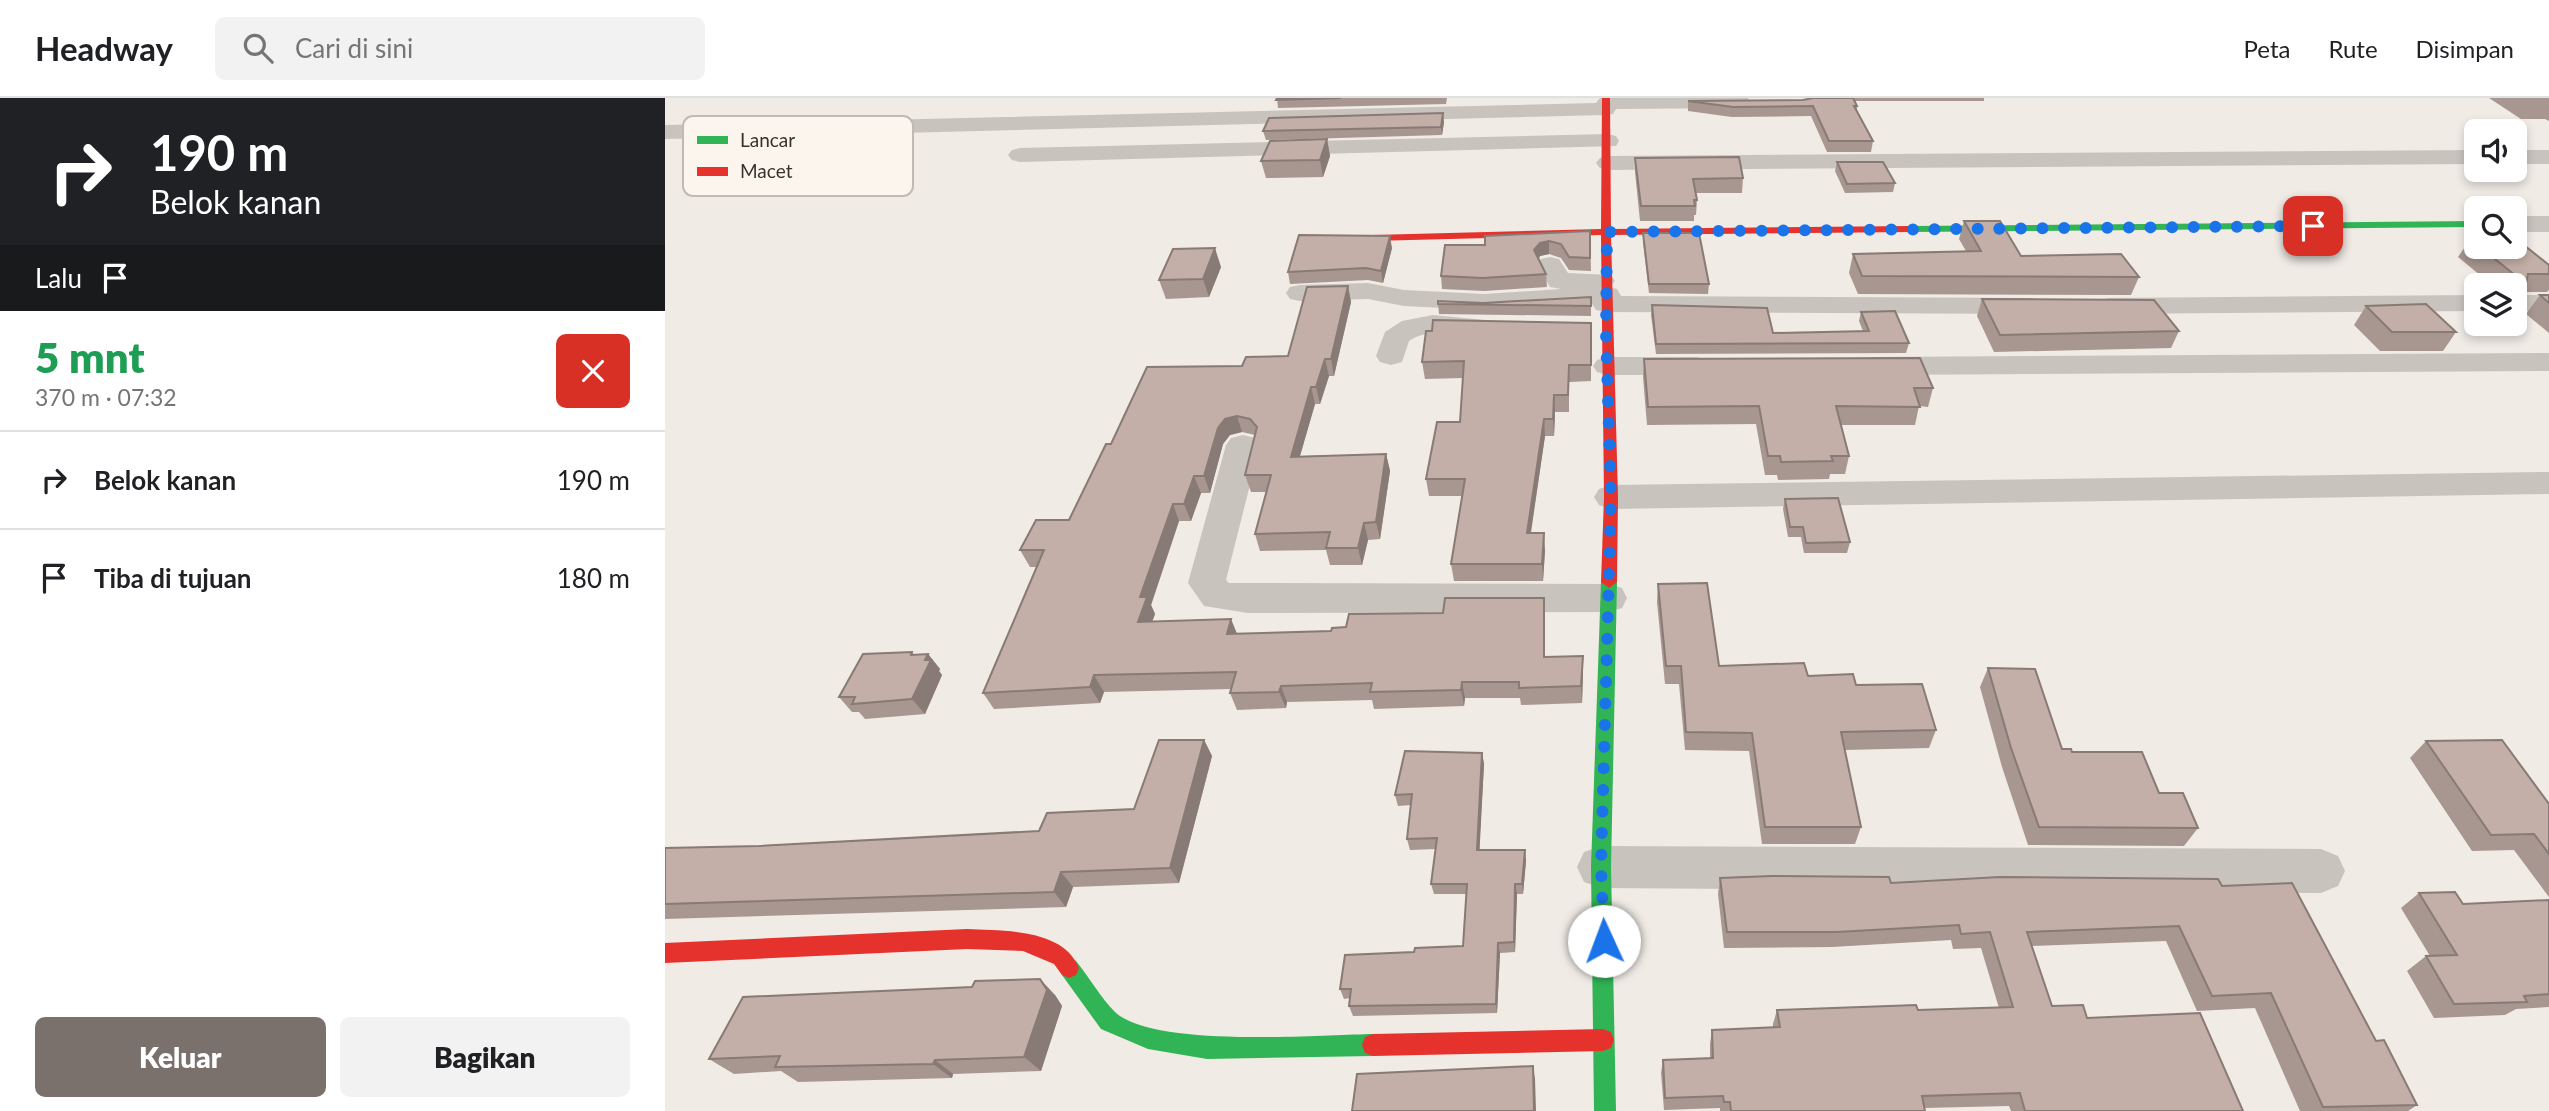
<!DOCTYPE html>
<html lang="id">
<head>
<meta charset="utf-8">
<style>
	:root { --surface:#fff; --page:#f2f2f2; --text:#202124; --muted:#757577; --line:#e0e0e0; --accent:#7a716c }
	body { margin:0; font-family:Lato,sans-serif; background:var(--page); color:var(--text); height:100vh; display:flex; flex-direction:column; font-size:26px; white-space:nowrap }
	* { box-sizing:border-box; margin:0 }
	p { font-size:23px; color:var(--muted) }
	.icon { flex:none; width:38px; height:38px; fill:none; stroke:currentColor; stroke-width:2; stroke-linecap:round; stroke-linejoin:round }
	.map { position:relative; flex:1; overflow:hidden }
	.side { display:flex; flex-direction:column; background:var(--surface); width:665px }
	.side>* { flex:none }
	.guide { background:#202124; color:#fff; overflow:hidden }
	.buttons { position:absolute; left:1799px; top:21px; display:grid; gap:14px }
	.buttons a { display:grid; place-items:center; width:63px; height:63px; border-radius:10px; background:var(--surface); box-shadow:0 4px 10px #0003; font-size:35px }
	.pin { position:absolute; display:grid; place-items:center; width:60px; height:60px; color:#fff; margin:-30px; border-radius:14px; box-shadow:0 4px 10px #0006 }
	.me { position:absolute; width:77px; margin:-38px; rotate:358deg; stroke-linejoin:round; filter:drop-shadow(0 0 5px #0008) }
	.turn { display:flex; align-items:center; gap:24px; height:147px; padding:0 35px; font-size:32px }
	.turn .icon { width:91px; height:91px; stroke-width:2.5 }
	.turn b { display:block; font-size:49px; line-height:60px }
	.then { display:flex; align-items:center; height:66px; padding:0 35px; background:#0003; gap:14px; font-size:26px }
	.round { display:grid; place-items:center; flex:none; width:74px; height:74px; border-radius:10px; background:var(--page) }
	.head { display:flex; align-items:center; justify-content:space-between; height:119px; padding:0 35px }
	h1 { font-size:42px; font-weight:800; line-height:52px; color:#1e9e55 }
	.button { display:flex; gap:14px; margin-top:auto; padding:14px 35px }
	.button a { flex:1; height:80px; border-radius:10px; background:var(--accent); color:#fff; font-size:28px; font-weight:800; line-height:80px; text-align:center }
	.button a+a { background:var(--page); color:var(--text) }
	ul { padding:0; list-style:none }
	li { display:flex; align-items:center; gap:21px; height:98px; padding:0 35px; border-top:2px solid var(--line) }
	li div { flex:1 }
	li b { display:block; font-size:26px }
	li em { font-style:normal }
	header { display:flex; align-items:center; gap:42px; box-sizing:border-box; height:98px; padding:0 35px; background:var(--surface); border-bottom:2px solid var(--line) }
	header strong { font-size:33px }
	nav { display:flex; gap:38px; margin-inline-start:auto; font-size:24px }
	.search { width:490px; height:63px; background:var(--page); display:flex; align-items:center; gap:18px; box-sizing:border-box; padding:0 24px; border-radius:10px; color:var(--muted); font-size:26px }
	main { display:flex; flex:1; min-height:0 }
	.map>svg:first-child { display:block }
</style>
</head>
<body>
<header>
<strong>Headway</strong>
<div class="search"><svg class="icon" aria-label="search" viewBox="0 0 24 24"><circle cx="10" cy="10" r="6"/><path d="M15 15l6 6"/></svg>Cari di sini</div>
<nav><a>Peta</a><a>Rute</a><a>Disimpan</a></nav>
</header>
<main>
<section class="side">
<div class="guide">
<div class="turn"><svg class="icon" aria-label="right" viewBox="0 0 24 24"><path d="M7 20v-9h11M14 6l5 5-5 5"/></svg><div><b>190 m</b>Belok kanan</div></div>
<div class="then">Lalu<svg class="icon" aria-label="arrive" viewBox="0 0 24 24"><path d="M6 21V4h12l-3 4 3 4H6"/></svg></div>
</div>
<div class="head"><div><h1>5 mnt</h1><p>370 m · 07:32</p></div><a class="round" style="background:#d93025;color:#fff"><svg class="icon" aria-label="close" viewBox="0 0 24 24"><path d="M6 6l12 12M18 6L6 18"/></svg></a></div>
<ul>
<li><svg class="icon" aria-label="right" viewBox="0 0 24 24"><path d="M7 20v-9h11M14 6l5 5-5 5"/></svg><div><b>Belok kanan</b></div><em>190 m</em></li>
<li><svg class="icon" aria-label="arrive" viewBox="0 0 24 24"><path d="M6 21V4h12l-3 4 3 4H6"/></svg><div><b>Tiba di tujuan</b></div><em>180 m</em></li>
</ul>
<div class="button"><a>Keluar</a><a>Bagikan</a></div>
</section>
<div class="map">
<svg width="1884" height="1013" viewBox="0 0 1884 1013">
	<rect width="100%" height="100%" fill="#f0ebe5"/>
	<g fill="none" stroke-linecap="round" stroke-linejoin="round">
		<g fill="#c9c3be" fill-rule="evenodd">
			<polygon points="935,0 1083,0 1086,4 1083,9 1075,10 951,11 948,16 940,17 0,41 0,27 931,5"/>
			<polygon points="943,36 951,38 954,43 951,48 355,64 347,62 343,57 347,52 355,50"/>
			<polygon points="1811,52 1811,66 943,72 935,70 931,65 935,60 943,58"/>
			<rect x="1850" y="52" width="34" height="14"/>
			<rect x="1850" y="118" width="34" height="16"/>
			<polygon points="885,159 894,161 903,175 946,177 950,183 944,189 952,191 956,198 1366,200 1376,202 1380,208 1376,214 1366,216 941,214 931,212 927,206 819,212 739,208 703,201 635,203 625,201 621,195 625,189 635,187 703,185 739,192 819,196 896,191 885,189 872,167 876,161"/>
			<polygon points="1811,197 1811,213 1444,216 1434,214 1430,208 1434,202 1444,200"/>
			<rect x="1850" y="197" width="34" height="16"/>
			<path d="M 768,217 L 820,222 L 824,228 L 820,234 C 795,240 766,227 744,243 L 737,264 L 726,267 L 715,264 L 711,258 L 720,234 L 737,223 Z"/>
			<polygon points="1884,255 1884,273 1208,277 1197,274 1193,268 1197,262 1208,259"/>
			<polygon points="943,259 1032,259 1043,262 1047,268 1043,274 1032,277 943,277 932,274 928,268 932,262"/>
			<polygon points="578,337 590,340 595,347 561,482 564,485 943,486 957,490 962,500 957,510 943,514 583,515 539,508 523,485 561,347 566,340"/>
			<polygon points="1884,374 1884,396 946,411 934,407 929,399 934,391 946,387"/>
			<polygon points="936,748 1656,751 1673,758 1680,773 1673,788 1656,795 936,790 919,784 912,769 919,754"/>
		</g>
		<g fill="#30b455" fill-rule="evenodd">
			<polygon points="1811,123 1811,129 1247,134 1242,131 1247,128"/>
			<polygon points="944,478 952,484 946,769 951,1013 929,1013 926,769 936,484"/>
			<path d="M 404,860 L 411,863 C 424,879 436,900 450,914 C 488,950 654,937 708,936 L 716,939 L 719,947 L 716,955 L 708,958 L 542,961 L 483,951 L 436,931 L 397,877 L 394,870 L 397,863 Z"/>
		</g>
		<g fill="#e5322d" fill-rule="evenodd">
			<polygon points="937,0 945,0 946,131 1247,128 1252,131 1247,134 946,137 953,399 952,484 944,490 936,484 939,399 936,137 707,143 702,140 707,137 936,131"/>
			<path d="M 302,831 C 338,833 398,830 414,870 L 411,877 L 404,880 L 397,877 L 389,866 L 358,853 L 302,851 L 0,865 L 0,845 Z"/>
			<polygon points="938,931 946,934 949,942 946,950 938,953 708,958 700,955 697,947 700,939 708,936"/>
		</g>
	</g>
	<g fill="#a89690">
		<polygon points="612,0 782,0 781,6 613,10"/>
		<polygon points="1146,0 1319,0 1319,3 1190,3 1192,8 1192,13 1208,43 1206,54 1162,54 1146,18 1067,19 1023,13 1023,3 1138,2"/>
		<polygon points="1824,0 1884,0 1884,23 1880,21 1856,21"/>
		<polygon points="779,24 777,37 601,42 598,33"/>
		<polygon points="662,41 665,58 658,79 601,80 596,63"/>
		<polygon points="970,60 1078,80 1077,95 1031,95 1032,102 1031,117 1029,117 1029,123 975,123 970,74"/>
		<polygon points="1172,64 1230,85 1228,94 1180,95 1170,73"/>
		<polygon points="1299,123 1356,158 1474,179 1466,197 1193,196 1184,175 1188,156 1301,153 1294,141"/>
		<polygon points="925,133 926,173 904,172 896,160 884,156 875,158 874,161 881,176 882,189 819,193 777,191 776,178 820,147"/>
		<polygon points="1811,133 1811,149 1850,149 1884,167 1884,192 1882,194 1854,194 1850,201 1850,187 1827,187 1793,159"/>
		<polygon points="978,135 1044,186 1043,196 984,195 978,144"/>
		<polygon points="727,150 718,185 703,182 625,186 623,174"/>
		<polygon points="556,169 544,199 501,201 494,182"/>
		<polygon points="683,188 686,204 669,278 664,278 655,306 650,306 635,358 721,356 725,373 715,441 703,442 697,467 665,467 661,452 595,453 590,436 602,394 586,394 580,377 590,337 577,334 565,337 558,346 545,395 536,395 526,423 514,423 486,507 490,516 487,523 571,536 666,533 681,529 879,500 880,559 918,574 917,605 856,607 855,600 800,600 799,608 709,611 707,602 622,604 621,610 572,612 565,595 566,591 439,594 435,605 329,611 318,595 372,469 365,469 355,452 404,422 446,346 577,268 623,258"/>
		<polygon points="1875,197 1884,197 1884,235 1861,216"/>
		<polygon points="926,199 926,218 774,216 773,206 818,205"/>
		<polygon points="1317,201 1514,233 1506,250 1329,254 1312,218"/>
		<polygon points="987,207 1108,235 1198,233 1194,223 1196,214 1244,245 1241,255 991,256 986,217"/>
		<polygon points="1701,208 1791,234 1778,253 1715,253 1689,227"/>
		<polygon points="926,225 926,283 904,284 904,314 890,314 889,338 880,338 866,435 880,452 878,483 789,483 786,466 797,398 764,398 761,381 795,324 798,280 760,281 757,264"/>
		<polygon points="979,261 1268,290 1263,309 1254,308 1250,327 1175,327 1184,358 1180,376 1165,376 1164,381 1113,382 1112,377 1100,377 1091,326 982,327 978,279"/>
		<polygon points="1120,401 1185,444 1182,455 1139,455 1136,439 1123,439 1118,411"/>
		<polygon points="993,486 1054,568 1143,578 1191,587 1271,632 1264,650 1179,652 1196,729 1190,746 1097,746 1084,653 1020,652 1014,586 1000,586 992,504"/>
		<polygon points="247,554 249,557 263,556 275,571 274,573 277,577 260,616 200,621 194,614 187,614 174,599"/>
		<polygon points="1323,570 1397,651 1407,654 1494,695 1533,730 1519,748 1363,747 1337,669 1315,589"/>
		<polygon points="539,642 547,658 514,785 408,789 401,809 0,821 0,750 94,748 374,733 469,711"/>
		<polygon points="1761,643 1884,706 1884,799 1849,752 1807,753 1745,660"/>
		<polygon points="817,655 819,666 814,752 860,752 861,763 858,796 852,796 850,854 835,855 832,915 688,918 684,908 685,900 679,901 675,891 749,854 798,848 802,796 769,796 766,786 771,751 745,752 742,741 746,707 733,708 730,697"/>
		<polygon points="1055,780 1226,785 1557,788 1711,943 1752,1007 1743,1013 1635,1013 1590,910 1532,913 1501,843 1367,848 1387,908 1422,920 1578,1013 1346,1013 1344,1008 1259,1010 1260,1013 1055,1013 1055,1010 999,1012 996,975 998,962 1045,960 1045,946 1047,932 1108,930 1108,926 1112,912 1253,912 1334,910 1316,850 1288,851 1286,842 1167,849 1059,850 1053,796"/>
		<polygon points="1754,795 1798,806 1884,802 1884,909 1851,911 1840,917 1769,920 1742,873 1761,858 1765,858 1736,810"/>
		<polygon points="390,897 397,908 376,973 288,976 287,980 133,984 116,973 69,976 44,961"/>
	</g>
	<g fill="#887a75">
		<polygon points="778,15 779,24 777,37 776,29"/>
		<polygon points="662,41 665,58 658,79 655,62"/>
		<polygon points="725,138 727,150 718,185 716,173"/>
		<polygon points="884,143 884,156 875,158 870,166 869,152 875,145"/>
		<polygon points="550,150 556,169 544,199 538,181"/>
		<polygon points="683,188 686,204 669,278 666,261"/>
		<polygon points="660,261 664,278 655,306 651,289"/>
		<polygon points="646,289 650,306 630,375 626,359"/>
		<polygon points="889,297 890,314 889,338 888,321"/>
		<polygon points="572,318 577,334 565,337 558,346 545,395 539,378 553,330 560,321"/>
		<polygon points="879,321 880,338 863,452 862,435"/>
		<polygon points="721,356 725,373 715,441 711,424"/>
		<polygon points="529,378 536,395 526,423 519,406"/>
		<polygon points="508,406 514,423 486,507 490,516 481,541 473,524 475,499"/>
		<polygon points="699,425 703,442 697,467 693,450"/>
		<polygon points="879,435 880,452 878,483 877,466"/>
		<polygon points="879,500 880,517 880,576 879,559"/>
		<polygon points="566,521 573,538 562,536"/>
		<polygon points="263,556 275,571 274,573 277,577 260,616 247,601 260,562"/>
		<polygon points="918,558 918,574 917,605 916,588"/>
		<polygon points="429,577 439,594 435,605 425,589"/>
		<polygon points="797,584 800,600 799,608 796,592"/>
		<polygon points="616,588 622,604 621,610 614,594"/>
		<polygon points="539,642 547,658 514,785 505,770"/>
		<polygon points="817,655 819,666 814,763 812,752"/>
		<polygon points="860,752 861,763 858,796 857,786"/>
		<polygon points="396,774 408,789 401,809 389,794"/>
		<polygon points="850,786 852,796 850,854 849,844"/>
		<polygon points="833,845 835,855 832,915 831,906"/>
		<polygon points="375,881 390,897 397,908 376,973 359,959"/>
		<polygon points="270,962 288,976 287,980 268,966"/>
		<polygon points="868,968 870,981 871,1013 869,1013"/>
	</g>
	<g fill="#c3afa7" stroke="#887a75" stroke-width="2">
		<polygon points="612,0 676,0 611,2"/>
		<polygon points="1148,0 1188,0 1192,8 1189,8 1208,43 1164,43 1148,8 1068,9 1023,3 1138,2"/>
		<polygon points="778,15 776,29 598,33 604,20"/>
		<polygon points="662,41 655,62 596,63 605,43"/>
		<polygon points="1074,59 1078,80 1028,81 1032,102 1029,102 1030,108 976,108 970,60"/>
		<polygon points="1172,64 1218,64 1230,85 1182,86"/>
		<polygon points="1299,123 1335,123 1356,158 1456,156 1474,179 1197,178 1188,156 1316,153"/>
		<polygon points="925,133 925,160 904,159 896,146 884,143 875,145 869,152 881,176 818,180 776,178 780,147 820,147 820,138"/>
		<polygon points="1811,133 1811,145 1805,140"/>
		<polygon points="978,135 1034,135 1044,186 984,186"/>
		<polygon points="634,137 725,138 716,173 701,170 623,174"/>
		<polygon points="1850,140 1884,167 1884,176 1863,176 1861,186 1815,149 1850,149"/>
		<polygon points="550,150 538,181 494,182 508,151"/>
		<polygon points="683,188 666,261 660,261 651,289 646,289 626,359 721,356 711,424 699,425 693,450 661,450 665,434 590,436 606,377 580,377 592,329 585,321 572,318 560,321 553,330 539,378 529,378 519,406 508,406 475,499 482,499 473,524 566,521 562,536 666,533 667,530 681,529 684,516 778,515 780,500 879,500 879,559 918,558 916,588 854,590 854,584 797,584 796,592 705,594 707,585 616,588 614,594 565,595 571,574 429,577 425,589 318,595 379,452 355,452 371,422 404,422 441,346 446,346 482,269 577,268 581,259 623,258 642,189"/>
		<polygon points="1875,197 1884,197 1884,205"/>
		<polygon points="926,199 926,208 773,206 773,203 818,205"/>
		<polygon points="1317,201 1489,202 1514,233 1335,237"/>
		<polygon points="1761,206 1791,234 1727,234 1701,208"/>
		<polygon points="987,207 1102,210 1108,235 1204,233 1196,214 1230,213 1244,245 991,246"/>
		<polygon points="768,222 926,225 926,267 904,267 903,297 889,297 888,321 879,321 862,435 879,435 877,466 786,466 800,381 761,381 772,324 795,324 799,263 757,264 761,233 767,233"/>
		<polygon points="1255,260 1268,290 1249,290 1255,309 1171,308 1184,358 1166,358 1168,363 1116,364 1115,358 1103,358 1094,308 983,309 979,261"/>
		<polygon points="1173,400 1185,444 1141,445 1138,429 1125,429 1120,401"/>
		<polygon points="1042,485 1054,568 1139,565 1143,578 1188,576 1191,587 1257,586 1271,632 1176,634 1196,729 1100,729 1087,635 1021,634 1016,568 1001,568 993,486"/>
		<polygon points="247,554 246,557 263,556 260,562 266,562 247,601 187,606 190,599 174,599 198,556"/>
		<polygon points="1323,570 1370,571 1397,651 1406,651 1407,654 1477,654 1494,695 1518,695 1533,730 1374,729 1346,650"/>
		<polygon points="494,642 539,642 505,770 396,774 389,794 0,806 0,750 94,748 374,733 382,715 469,711"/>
		<polygon points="1837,642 1884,706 1884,756 1869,736 1826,737 1761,643"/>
		<polygon points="740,653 817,655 812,752 860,752 857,786 850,786 849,844 833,845 831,906 684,908 686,891 675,891 680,857 749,854 750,850 798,848 802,786 766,786 772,740 742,741 747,696 730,697"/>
		<polygon points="1107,778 1224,779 1226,785 1335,779 1553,781 1557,788 1627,785 1711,943 1719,942 1752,1007 1658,1009 1606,895 1547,898 1514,828 1362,834 1387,908 1418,907 1422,920 1535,915 1578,1013 1360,1013 1355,995 1257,998 1260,1013 1066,1013 1065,1004 1059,1004 1058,998 1000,1000 998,962 1048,960 1047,932 1115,929 1112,912 1251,907 1253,912 1348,909 1325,834 1296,836 1294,827 1172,834 1062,834 1055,780"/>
		<polygon points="1790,794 1798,806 1884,802 1884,896 1859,898 1862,904 1789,906 1761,858 1792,857 1754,795"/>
		<polygon points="375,881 382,892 359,959 270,962 268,966 110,969 115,958 44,961 78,899 307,889 310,883"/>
		<polygon points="868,968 869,1013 687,1013 692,976"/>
	</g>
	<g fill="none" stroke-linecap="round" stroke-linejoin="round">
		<polyline stroke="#1a73e8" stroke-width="12" stroke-dasharray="0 21.6" points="939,843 936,769 946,399 941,235 942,134 1648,128"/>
	</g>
	<rect x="18" y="18" width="230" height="80" rx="10" fill="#fbf5ee" stroke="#c1bab4" stroke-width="2"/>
	<rect x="32" y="38" width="31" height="8" fill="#30b455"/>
	<rect x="32" y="69" width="31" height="9" fill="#e5322d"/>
	<g font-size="19" fill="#3b302b">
		<text x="75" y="49">Lancar</text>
		<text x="75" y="80">Macet</text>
	</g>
</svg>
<div class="buttons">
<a><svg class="icon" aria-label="sound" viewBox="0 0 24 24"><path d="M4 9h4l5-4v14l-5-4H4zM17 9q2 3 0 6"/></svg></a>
<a><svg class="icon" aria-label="search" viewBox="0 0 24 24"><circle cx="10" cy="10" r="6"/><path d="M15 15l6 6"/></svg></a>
<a><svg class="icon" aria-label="layers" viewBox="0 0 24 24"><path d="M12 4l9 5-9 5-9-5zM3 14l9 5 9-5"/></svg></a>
</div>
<div class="pin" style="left:1648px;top:128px;background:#d93025"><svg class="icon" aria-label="arrive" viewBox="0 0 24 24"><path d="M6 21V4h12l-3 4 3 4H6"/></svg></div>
<svg class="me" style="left:939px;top:843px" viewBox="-20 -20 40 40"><circle r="19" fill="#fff"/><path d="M0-13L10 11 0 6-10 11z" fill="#1a73e8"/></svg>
</div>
</main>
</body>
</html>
